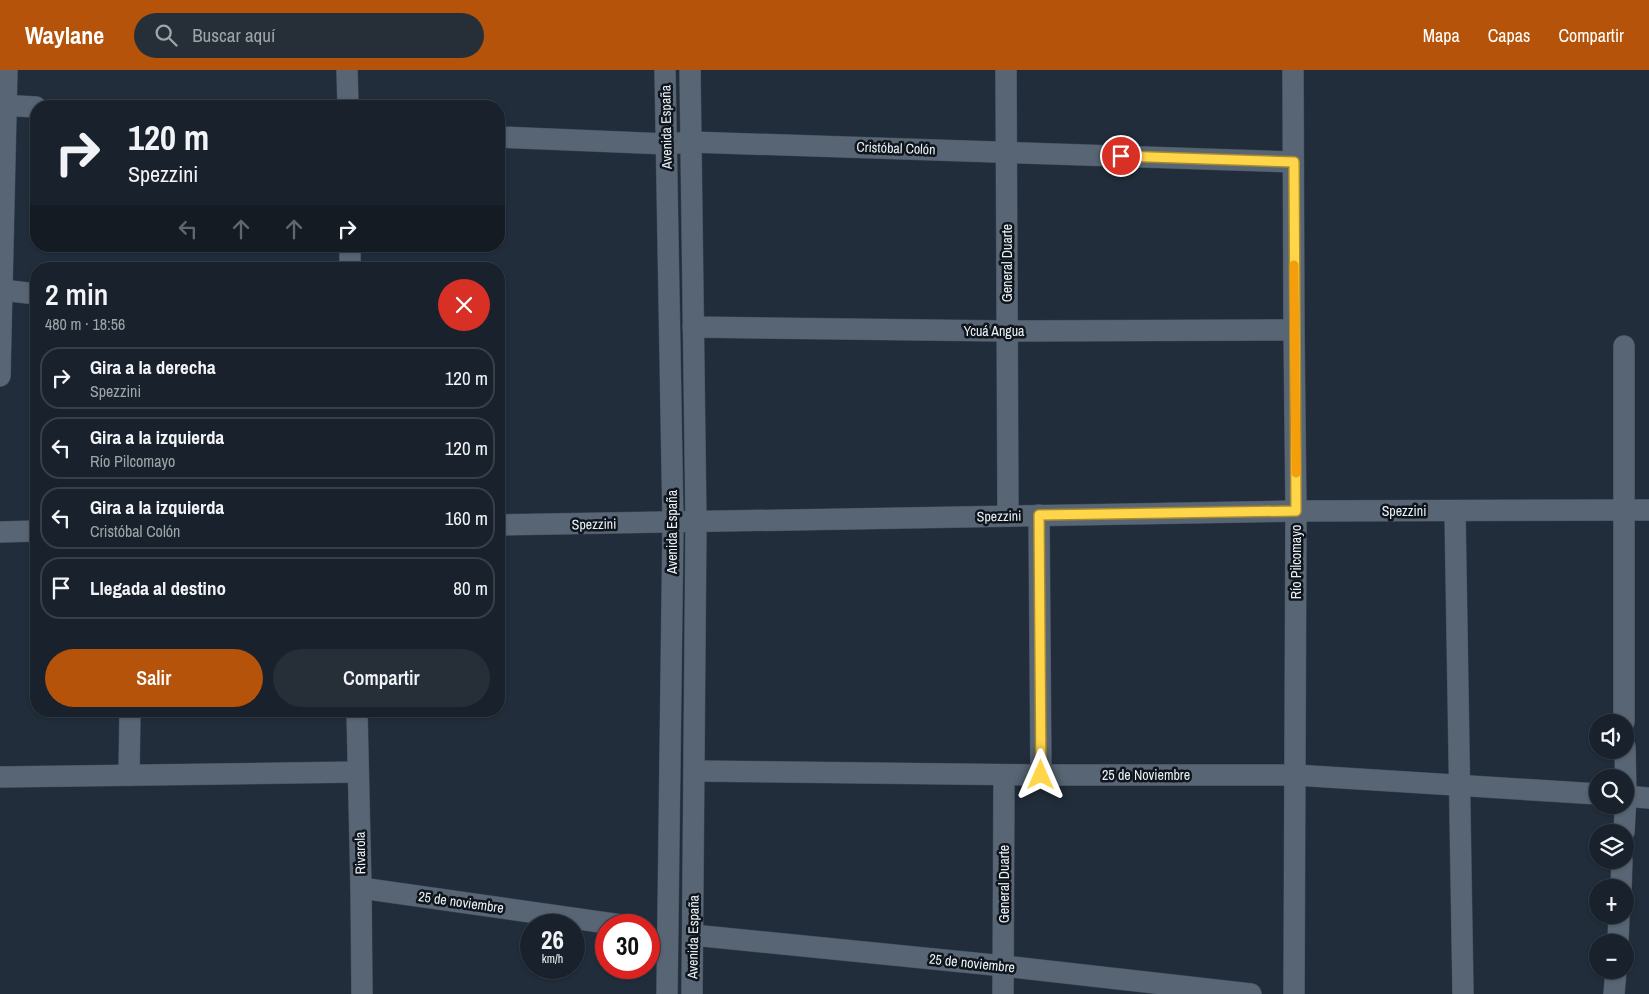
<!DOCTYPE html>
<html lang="es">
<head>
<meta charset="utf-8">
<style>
	:root { --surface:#19222c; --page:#262f38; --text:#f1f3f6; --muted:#9fa4a9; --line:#373f48; --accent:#b45309 }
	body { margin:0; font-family:"Archivo Narrow",sans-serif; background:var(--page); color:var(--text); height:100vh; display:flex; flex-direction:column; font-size:19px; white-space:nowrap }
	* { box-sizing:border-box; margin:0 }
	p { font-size:16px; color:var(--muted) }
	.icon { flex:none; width:28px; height:28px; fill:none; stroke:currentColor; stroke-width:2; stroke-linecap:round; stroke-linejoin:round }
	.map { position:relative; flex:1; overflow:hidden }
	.panel { position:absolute; left:30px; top:192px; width:475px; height:455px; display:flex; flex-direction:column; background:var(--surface); border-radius:20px; box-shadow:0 1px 4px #0004,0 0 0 1px var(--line) }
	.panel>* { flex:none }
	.top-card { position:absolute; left:30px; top:30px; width:475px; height:152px; border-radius:20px; box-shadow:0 1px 4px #0004,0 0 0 1px var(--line); background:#19222c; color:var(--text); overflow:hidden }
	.fabs { position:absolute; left:1589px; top:644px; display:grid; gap:10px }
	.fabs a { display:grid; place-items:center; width:45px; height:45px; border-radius:50%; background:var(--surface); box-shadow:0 1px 4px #0004,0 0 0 1px var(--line); font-size:25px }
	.speed { position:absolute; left:520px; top:844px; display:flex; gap:10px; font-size:25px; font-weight:700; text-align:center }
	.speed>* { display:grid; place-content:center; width:65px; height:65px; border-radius:50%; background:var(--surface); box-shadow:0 1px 4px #0004,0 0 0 1px var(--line); line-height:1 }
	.speed small { font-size:12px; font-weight:400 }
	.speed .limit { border:8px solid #d22; background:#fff; color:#111 }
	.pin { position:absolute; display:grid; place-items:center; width:42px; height:42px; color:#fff; margin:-21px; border:2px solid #fff; border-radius:50%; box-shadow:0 1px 5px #0007 }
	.me { position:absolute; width:55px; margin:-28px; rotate:0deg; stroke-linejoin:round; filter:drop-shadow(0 0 4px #0008) }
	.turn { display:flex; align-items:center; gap:18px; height:105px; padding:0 15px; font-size:22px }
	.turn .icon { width:65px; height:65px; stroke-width:2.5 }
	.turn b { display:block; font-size:35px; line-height:42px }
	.lanes { display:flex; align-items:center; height:48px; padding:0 15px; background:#0003; justify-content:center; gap:25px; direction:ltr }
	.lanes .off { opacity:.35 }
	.round { display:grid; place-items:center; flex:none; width:52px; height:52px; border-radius:26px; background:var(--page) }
	.head { display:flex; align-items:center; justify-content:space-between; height:85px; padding:0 15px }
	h1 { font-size:30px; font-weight:600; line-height:38px }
	.cta { display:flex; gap:10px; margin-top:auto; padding:10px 15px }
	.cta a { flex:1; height:58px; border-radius:30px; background:var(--accent); color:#fff; font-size:20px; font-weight:600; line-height:58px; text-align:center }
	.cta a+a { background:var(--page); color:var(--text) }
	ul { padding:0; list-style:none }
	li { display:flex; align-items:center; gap:15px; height:62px; margin:0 10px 8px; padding:0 5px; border:2px solid var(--line); border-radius:20px }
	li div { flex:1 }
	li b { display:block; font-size:19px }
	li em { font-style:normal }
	header { display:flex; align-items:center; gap:30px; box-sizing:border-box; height:70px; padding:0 25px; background:var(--accent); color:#fff }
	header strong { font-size:24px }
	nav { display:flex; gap:28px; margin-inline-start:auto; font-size:18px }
	.search { width:350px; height:45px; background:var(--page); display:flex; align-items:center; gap:12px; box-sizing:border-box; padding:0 18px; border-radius:28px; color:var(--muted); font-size:19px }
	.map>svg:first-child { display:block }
</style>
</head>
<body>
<header>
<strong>Waylane</strong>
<div class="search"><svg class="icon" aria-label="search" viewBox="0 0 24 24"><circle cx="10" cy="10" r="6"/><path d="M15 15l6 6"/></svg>Buscar aquí</div>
<nav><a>Mapa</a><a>Capas</a><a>Compartir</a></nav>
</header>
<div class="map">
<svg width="1649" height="924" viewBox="0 0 1649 924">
	<rect width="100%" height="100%" fill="#212d3b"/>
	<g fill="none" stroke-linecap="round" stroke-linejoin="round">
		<g stroke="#3f4a55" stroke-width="22">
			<g id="minor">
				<polyline points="347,0 348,36"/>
				<polyline points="665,0 673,453 667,924"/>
				<polyline points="690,0 696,452 692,924"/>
				<polyline points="1006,0 1008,446"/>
				<polyline points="1293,0 1294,260 1296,441 1294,924"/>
				<polyline points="0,35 36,37"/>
				<polyline points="499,67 667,74 691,72 1293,92"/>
				<polyline points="350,176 350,199"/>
				<polyline points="2,220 36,224"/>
				<polyline points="693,257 1007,261 1294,260"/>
				<polyline points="1624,276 1624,652"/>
				<polyline points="0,306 7,0"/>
				<polyline points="1455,441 1463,924"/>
				<polyline points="1039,445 1041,705"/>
				<polyline points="499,455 1296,441 1649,440"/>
				<polyline points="0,462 36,461"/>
				<polyline points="357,641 361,818 362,924"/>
				<polyline points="694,701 1041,705 1295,705 1598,724"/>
				<polyline points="129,705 130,641"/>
				<polyline points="0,707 358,702"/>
				<polyline points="1625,726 1649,728"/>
				<polyline points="1624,762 1626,726 1625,677"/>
				<polyline points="361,818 621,855"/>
				<polyline points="1621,818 1622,790"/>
				<polyline points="693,865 1004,896 1251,924"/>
				<polyline points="1618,872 1619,845"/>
				<polyline points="1003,924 1004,705"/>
				<polyline points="1614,924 1616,900"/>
			</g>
		</g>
		<use href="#minor" stroke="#576574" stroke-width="21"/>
	</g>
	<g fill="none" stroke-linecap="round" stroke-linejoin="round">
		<g stroke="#a68a30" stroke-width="12">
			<polyline id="route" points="1041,705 1039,445 1296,441 1294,92 1121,86"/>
		</g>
		<use href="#route" stroke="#ffd54a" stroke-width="9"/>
		<polyline stroke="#f59e0b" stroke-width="9" points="1294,195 1296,403"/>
	</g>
	<g text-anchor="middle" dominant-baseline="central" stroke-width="5" stroke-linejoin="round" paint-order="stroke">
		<g font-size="14" fill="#e8f0f9" stroke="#0f151b">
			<text transform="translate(666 57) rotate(-91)">Avenida España</text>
			<text transform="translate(896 78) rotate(2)">Cristóbal Colón</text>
			<text transform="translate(1007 193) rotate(-90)">General Duarte</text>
			<text x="994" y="261">Ycuá Angua</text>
			<text x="1404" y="441">Spezzini</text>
			<text transform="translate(999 446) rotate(-1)">Spezzini</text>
			<text transform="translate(594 454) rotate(-1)">Spezzini</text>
			<text transform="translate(672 462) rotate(-90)">Avenida España</text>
			<text transform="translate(1296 492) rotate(-90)">Río Pilcomayo</text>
			<text x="1146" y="705">25 de Noviembre</text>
			<text transform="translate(360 783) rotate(-91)">Rivarola</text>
			<text transform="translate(1004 814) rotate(-90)">General Duarte</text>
			<text transform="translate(461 832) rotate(8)">25 de noviembre</text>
			<text transform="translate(693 867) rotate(-89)">Avenida España</text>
			<text transform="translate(972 893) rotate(6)">25 de noviembre</text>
		</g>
	</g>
</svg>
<div class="fabs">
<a><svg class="icon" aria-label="sound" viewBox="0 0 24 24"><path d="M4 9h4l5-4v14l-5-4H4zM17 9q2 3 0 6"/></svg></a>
<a><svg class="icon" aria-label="search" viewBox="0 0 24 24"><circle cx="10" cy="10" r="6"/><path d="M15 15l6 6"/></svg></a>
<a><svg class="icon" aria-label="layers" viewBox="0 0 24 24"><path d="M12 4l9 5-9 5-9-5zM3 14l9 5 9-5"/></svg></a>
<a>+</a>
<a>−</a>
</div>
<div class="speed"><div>26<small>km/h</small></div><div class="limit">30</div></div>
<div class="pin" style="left:1121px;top:86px;background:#d93025"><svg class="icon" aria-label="arrive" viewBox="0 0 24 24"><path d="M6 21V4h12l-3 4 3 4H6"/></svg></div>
<svg class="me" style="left:1041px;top:705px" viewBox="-20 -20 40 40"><path d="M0-17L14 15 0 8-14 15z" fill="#ffd54a" stroke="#fff" stroke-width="4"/></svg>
<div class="top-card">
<div class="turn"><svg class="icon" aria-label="right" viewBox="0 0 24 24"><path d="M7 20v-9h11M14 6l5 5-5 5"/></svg><div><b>120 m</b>Spezzini</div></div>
<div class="lanes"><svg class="icon off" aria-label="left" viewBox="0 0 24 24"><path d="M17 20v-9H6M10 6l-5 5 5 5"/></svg><svg class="icon off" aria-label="ahead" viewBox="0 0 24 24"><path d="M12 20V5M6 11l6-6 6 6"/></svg><svg class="icon off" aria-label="ahead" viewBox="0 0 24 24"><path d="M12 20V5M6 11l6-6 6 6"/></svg><svg class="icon" aria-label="right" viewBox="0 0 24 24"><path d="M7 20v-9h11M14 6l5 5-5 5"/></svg></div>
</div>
<section class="panel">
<div class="head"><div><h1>2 min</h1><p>480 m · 18:56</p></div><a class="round" style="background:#d93025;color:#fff"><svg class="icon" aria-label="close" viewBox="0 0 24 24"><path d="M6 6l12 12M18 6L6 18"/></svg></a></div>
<ul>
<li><svg class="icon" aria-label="right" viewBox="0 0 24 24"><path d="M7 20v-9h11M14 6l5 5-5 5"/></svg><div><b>Gira a la derecha</b><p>Spezzini</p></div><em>120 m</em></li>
<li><svg class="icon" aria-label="left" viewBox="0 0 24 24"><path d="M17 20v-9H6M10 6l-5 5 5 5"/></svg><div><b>Gira a la izquierda</b><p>Río Pilcomayo</p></div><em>120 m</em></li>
<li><svg class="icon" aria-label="left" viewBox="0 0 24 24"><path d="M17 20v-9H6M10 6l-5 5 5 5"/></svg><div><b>Gira a la izquierda</b><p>Cristóbal Colón</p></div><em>160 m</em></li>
<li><svg class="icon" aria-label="arrive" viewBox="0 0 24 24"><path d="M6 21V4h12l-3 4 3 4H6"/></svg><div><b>Llegada al destino</b></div><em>80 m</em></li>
</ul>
<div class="cta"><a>Salir</a><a>Compartir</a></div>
</section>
</div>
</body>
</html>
